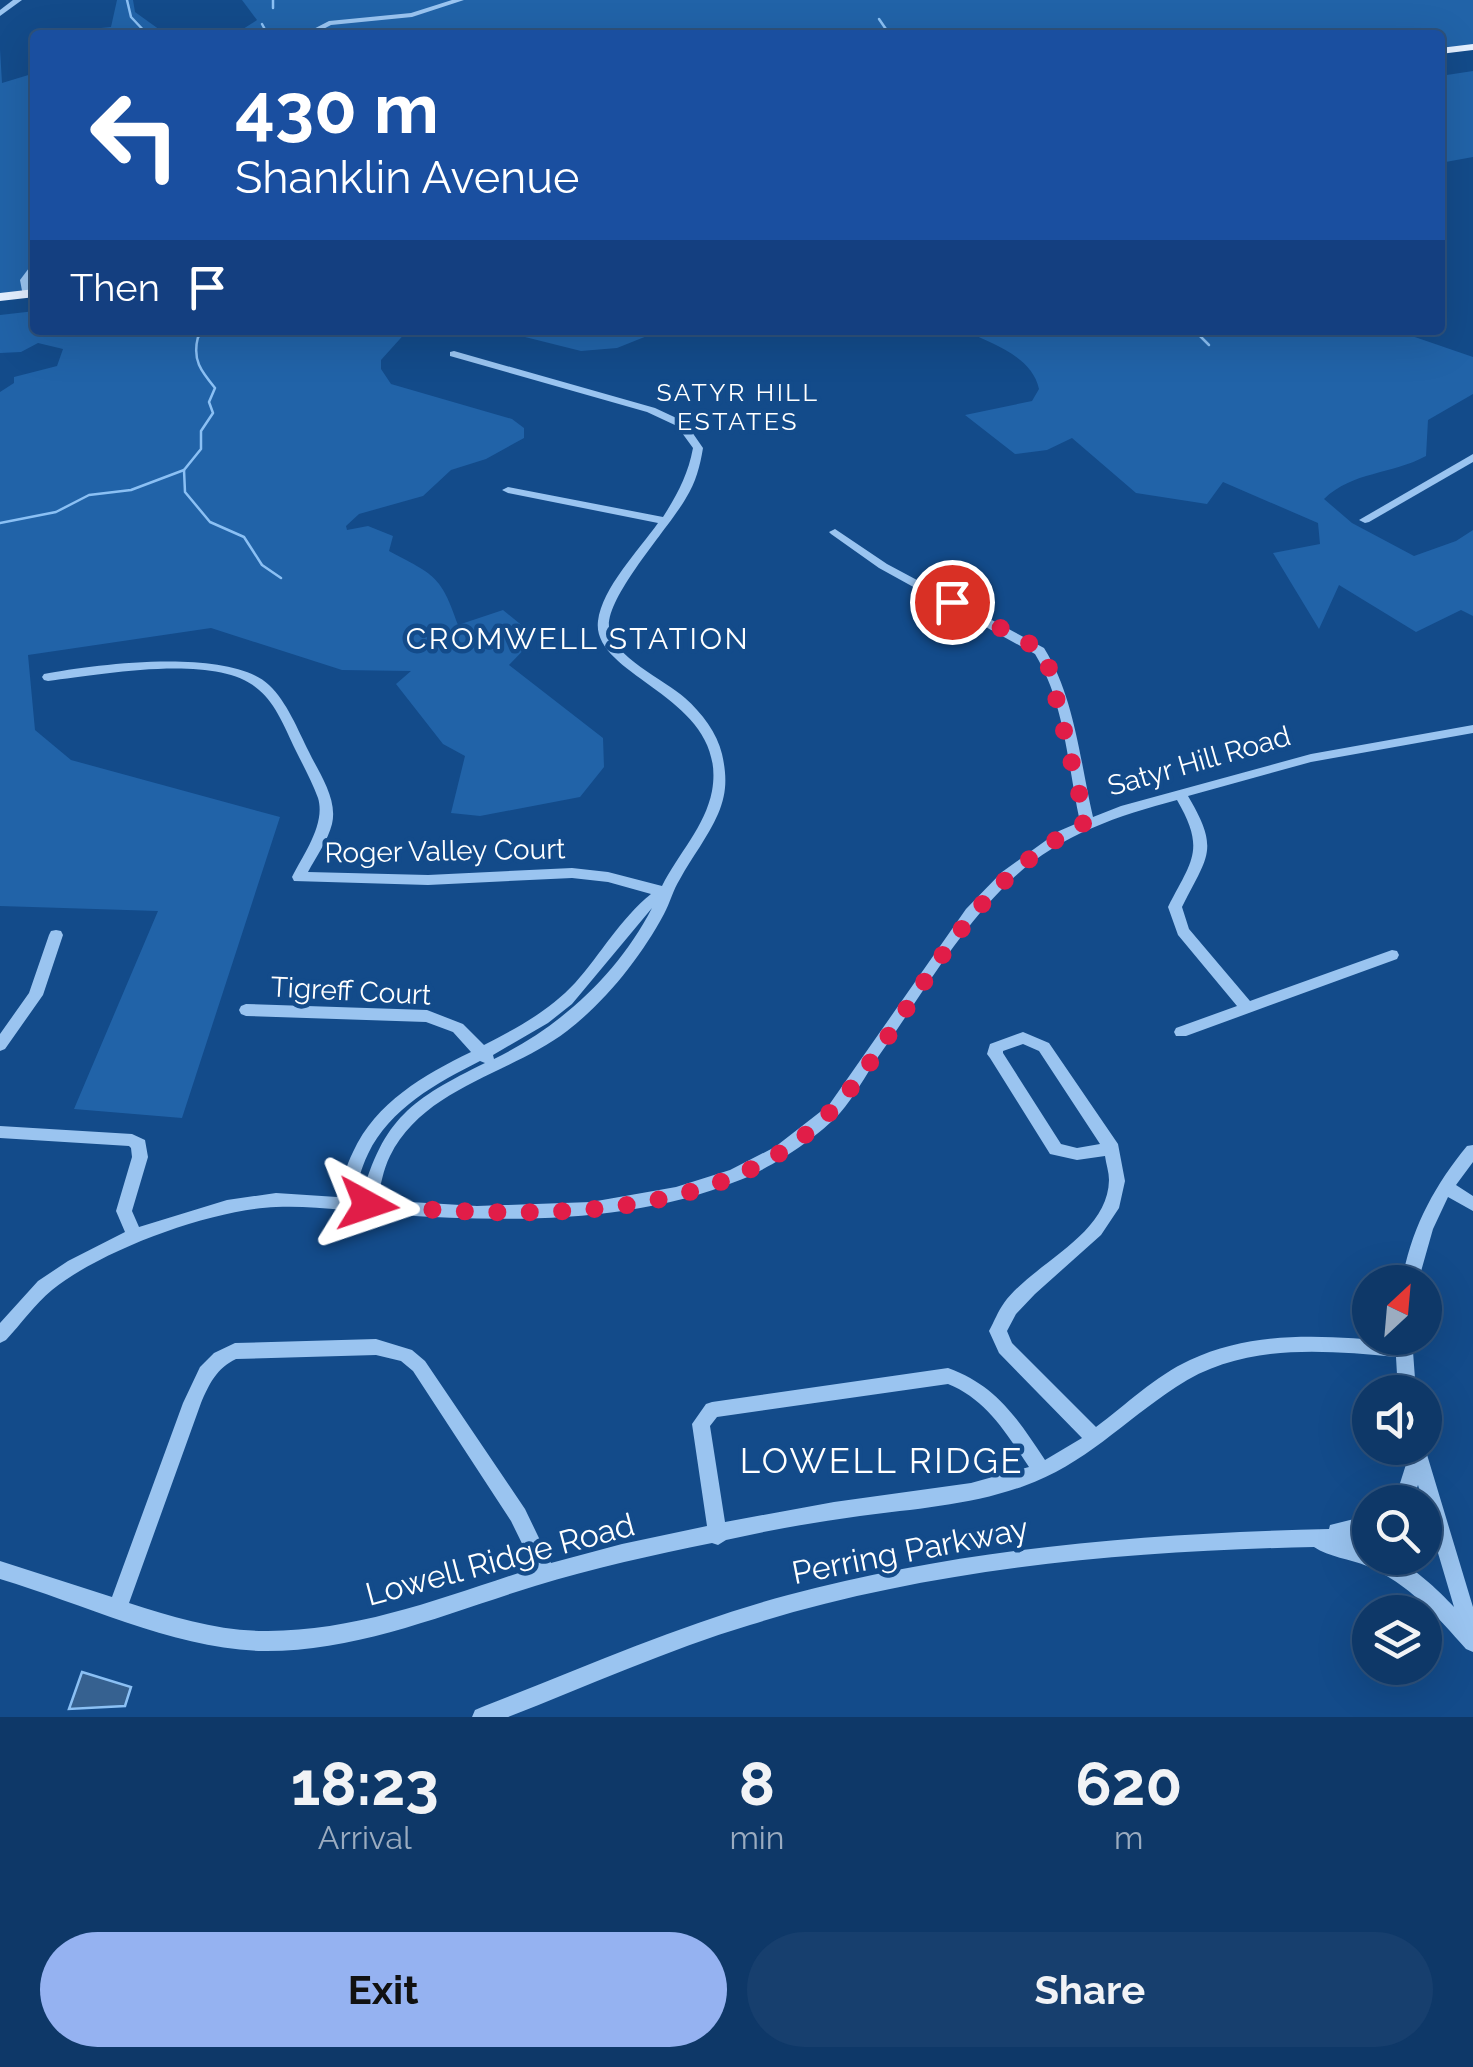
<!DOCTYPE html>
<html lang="en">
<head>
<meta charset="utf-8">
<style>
	:root { --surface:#0e3868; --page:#173f6e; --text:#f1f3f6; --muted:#9bacc0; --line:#2e527c; --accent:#95b2f1 }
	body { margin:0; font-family:Raleway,sans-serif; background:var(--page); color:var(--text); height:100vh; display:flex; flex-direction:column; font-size:38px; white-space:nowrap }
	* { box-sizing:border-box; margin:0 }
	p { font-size:32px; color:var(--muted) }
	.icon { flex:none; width:55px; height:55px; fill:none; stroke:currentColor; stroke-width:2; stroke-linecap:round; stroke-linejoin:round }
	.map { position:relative; height:1717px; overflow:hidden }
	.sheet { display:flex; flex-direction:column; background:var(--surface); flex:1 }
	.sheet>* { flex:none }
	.banner { position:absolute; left:30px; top:30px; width:1415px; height:305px; border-radius:10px; box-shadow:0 10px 40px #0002,0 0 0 2px var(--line); background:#1a4fa0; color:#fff; overflow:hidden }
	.needle { width:65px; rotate:26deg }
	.tools { position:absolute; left:1352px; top:1265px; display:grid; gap:20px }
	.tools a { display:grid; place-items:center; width:90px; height:90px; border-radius:50%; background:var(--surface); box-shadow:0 10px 40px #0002,0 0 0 2px var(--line); font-size:50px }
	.pin { position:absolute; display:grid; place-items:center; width:85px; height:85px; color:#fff; margin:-42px; border:5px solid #fff; border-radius:50%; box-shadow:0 2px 10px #0007 }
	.me { position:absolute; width:110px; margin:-55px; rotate:95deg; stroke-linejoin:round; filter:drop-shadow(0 0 8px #0008) }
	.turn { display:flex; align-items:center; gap:35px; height:210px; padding:0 40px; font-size:45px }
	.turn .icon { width:130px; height:130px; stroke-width:2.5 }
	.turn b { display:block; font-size:70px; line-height:85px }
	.then { display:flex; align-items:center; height:95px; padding:0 40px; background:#0003; gap:20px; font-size:38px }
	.eta { display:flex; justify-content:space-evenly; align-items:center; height:170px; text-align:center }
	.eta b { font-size:60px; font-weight:700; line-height:70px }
	.button { display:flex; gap:20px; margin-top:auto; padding:20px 40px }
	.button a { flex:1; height:115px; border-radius:60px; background:var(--accent); color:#111; font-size:40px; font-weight:700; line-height:115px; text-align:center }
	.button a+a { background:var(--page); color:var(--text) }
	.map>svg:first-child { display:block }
</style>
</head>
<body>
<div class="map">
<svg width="1473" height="1717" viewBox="0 0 1473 1717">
	<rect width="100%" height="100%" fill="#134b8a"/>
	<g fill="#2163a8">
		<polygon points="117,0 133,0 135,12 160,30 186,35 113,35 101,28 111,27"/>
		<polygon points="242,0 1473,0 1473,49 1440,54 1440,35 198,35 243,29 257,20"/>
		<polygon points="0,49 2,83 35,73 35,290 0,294"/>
		<polygon points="1473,71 1473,157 1440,163 1440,76"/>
		<path d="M 35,311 L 35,330 L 408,330 L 381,360 L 381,369 L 391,384 L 512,419 L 524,428 L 524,438 L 486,459 L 451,470 L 423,496 L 359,514 L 346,526 L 347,530 L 368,526 L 393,536 L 389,551 C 434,575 441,575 458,625 L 503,610 L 536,637 L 509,665 L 603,738 L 604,767 L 580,797 L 480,816 L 451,813 L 465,756 L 443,744 L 396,684 L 411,671 L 342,670 L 211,628 L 28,655 L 35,730 L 71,760 L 280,817 L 182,1118 L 74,1109 L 158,911 L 0,906 L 0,392 L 14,383 L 14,377 L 57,366 L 63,349 L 38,343 L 21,352 L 0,353 L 0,315 Z"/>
		<polygon points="497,330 662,330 617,348 581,351"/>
		<path d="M 963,330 L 1409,330 L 1409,335 L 1473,357 L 1473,394 L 1428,420 L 1426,456 C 1391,475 1353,471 1324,499 L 1352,523 L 1414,556 L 1456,541 L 1473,530 L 1473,616 L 1461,610 L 1416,632 L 1339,585 L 1319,629 L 1273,553 L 1320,544 L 1318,523 L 1223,482 L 1207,504 L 1136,493 L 1072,438 L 1047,450 L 1015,454 L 965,415 L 1032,401 L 1039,389 C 1032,356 991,343 963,330 Z"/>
	</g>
	<polygon fill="#366190" stroke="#8bc0f4" stroke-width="2.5" points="82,1672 131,1687 125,1706 69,1709"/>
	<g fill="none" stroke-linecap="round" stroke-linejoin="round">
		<g stroke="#8bc0f4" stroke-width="2.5">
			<polyline points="127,0 131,17 148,35"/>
			<polyline points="273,0 273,8"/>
			<polyline points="879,19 890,35"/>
			<polyline points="262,24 268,35"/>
			<path d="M 210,330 L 198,337 C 192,360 201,371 215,388 L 209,402 L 213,413 L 201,431 L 201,449 L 184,470 L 185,492 L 210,522 L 244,537 L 262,565 L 281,578"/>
			<polyline points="1194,330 1209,345"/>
			<polyline points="0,523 56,512 89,495 131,490 184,470"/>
		</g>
		<g fill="#9ac4f0" fill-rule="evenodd">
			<polygon points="13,0 22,0 0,16 0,10"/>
			<polygon points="452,0 464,0 412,17 331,25 312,35 302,35 329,21 411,13"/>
			<polygon points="35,263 35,273 30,280 31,294 23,296 20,280 32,264"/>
			<path d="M 454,351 L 655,408 L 685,422 L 703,448 C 700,466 696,482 686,498 C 669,528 607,595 609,627 C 612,657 665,680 685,698 C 702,713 717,733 722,754 C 727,776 727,793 718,814 C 708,837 692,857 680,879 C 673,890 670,903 664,914 C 641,957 606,1001 567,1031 C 511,1074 424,1087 390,1156 C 383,1170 381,1185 377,1200 L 477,1206 L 591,1202 L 676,1187 L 730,1170 L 775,1147 L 829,1105 L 966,909 L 1002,872 L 1059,831 L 1080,822 C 1068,767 1065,703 1035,654 L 879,568 L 831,534 L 829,532 L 835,529 L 887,564 L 1044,648 C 1075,698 1080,761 1093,817 L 1121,806 L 1311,754 L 1473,725 L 1473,733 L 1311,762 L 1188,796 C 1220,850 1208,855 1182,907 L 1189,929 L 1250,1001 L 1392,950 L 1397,951 L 1399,955 L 1397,959 L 1186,1036 L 1176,1036 L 1174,1032 L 1176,1028 L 1237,1006 L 1178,935 L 1168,907 C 1192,860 1206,850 1177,800 C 1116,816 1055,837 1009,882 C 957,932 920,998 878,1057 C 866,1075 854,1097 840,1113 C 816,1139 772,1167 740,1180 C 631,1224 511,1222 397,1215 C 359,1212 313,1205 276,1207 C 212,1209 101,1250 52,1290 C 35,1304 21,1324 6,1340 L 0,1343 L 0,1323 L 38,1281 L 68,1261 L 125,1232 L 116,1211 L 132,1157 L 131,1148 L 129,1146 L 0,1138 L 0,1126 L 132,1134 L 145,1140 L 148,1157 L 132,1211 L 139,1227 L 227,1200 L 276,1193 L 337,1197 C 342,1182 346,1166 353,1152 C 376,1102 424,1075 471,1052 L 453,1032 L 426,1022 L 246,1016 L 241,1014 L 239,1010 L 241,1006 L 246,1004 L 427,1010 L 463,1024 L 484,1045 C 517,1028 549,1011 575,983 C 601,954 620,919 651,894 L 608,882 L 572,878 L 428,885 L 294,881 L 292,877 C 303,855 326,824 318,798 C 312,782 303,765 295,749 C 286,730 276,704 259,690 C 218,652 101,675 48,681 L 44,680 L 42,677 L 44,674 C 96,664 229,647 269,685 C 287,702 298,730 309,752 C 319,773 338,799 332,824 C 328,840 316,857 308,872 L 428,875 L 572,868 L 608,872 L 662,886 C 678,854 705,827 712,791 C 729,696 591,678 598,621 C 602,588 639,550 658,523 L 508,493 L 502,490 L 508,487 L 663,517 C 677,495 688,475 693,448 L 677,426 L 647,412 L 450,356 L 450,352 ZM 652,908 C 618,974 560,1027 494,1059 L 493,1055 L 548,1023 L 572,1004 ZM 480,1061 L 485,1063 C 412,1099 383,1118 361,1199 L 353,1198 C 358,1183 361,1168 368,1154 C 390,1108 437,1083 480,1061 Z"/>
			<polygon points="1473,454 1473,462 1369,522 1365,523 1359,520"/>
			<polygon points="56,930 61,931 63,935 43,995 5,1049 0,1051 0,1034 29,993 49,935 51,931"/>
			<path d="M 1023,1032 L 1049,1043 L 1118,1144 L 1125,1181 L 1119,1208 L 1101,1235 L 1035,1294 L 1016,1314 L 1007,1331 L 1012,1343 L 1096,1427 C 1126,1405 1155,1376 1190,1360 C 1255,1330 1326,1335 1396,1342 L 1396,1338 L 1412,1338 L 1416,1392 L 1398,1392 L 1396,1357 C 1321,1350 1242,1343 1176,1387 C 1124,1421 1084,1465 1024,1486 C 972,1505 915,1509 860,1516 C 815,1522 770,1530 726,1540 L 718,1545 L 712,1543 C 653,1555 593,1568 535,1586 C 447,1613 357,1652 263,1651 C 175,1649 84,1604 0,1579 L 0,1561 L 112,1597 L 183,1403 L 200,1367 L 214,1353 L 235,1343 L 376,1339 L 412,1350 L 425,1361 L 525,1509 L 551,1563 L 622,1544 L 707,1526 L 692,1424 L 706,1404 L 712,1402 L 948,1368 C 997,1386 1017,1418 1045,1460 L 1082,1438 L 999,1353 L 989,1331 C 994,1322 998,1311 1004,1303 C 1033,1263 1108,1236 1109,1180 C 1109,1172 1106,1164 1105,1156 L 1077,1160 L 1050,1154 L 990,1058 L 987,1054 L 990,1044 ZM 1023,1044 L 1039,1051 L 1100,1144 L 1077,1148 L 1061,1144 L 1003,1053 L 1003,1051 ZM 376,1355 L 401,1361 L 413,1371 L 511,1521 L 534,1568 C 447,1596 357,1632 264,1631 C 218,1631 173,1617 129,1603 L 201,1403 C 209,1384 217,1368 236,1359 ZM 948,1384 C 986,1399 1007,1434 1029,1467 L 971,1483 L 834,1502 L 725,1522 L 710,1426 L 717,1417 Z"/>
			<path d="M 1473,1145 L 1473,1162 L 1456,1185 L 1473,1196 L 1473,1211 L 1448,1197 L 1433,1229 L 1418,1282 L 1402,1282 C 1410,1231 1434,1186 1467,1146 Z"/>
			<path d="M 1407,1448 L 1425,1448 L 1473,1607 L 1473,1652 L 1466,1649 C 1437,1616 1408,1583 1367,1566 C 1350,1559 1329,1557 1314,1547 C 1125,1551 932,1568 750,1625 C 667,1650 588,1686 508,1717 L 472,1717 L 475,1710 L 482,1707 C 583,1668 683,1623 788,1595 C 964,1548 1147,1533 1329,1529 L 1330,1525 L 1370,1515 L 1370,1546 L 1362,1546 L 1370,1549 L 1370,1558 C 1376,1558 1381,1557 1387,1558 C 1409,1561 1439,1591 1454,1607 L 1425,1509 L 1425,1502 L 1423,1502 L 1418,1485 L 1412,1502 L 1394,1502 L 1409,1455 Z"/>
		</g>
		<g fill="#e3efff" fill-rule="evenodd">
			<polygon points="1473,44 1473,50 1440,54 1440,48"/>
			<polygon points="35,289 35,297 0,301 0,293"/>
		</g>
	</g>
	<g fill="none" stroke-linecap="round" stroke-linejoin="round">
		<path stroke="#e11d48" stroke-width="18" stroke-dasharray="0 32.4" d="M 368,1205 C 504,1216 685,1227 800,1139 C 841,1108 869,1065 897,1023 C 953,938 993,872 1086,822 L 1047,660 L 1032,645 L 952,602"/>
	</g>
	<g text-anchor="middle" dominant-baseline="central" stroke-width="9" stroke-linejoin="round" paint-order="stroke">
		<g font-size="25" letter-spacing="2.5" fill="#fff" stroke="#134b8a">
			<text x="738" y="392">SATYR HILL<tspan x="738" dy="29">ESTATES</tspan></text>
		</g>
		<g font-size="28" fill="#fff" stroke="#134b8a">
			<text transform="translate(1199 761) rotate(-16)">Satyr Hill Road</text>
			<text transform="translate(445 851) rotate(-1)">Roger Valley Court</text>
			<text transform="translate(351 991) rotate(3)">Tigreff Court</text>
		</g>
		<g font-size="30" letter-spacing="2.5" fill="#fff" stroke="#134b8a">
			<text x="578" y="638">CROMWELL STATION</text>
		</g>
		<g font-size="32" fill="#fff" stroke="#134b8a">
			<text transform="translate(910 1550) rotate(-11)">Perring Parkway</text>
			<text transform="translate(500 1559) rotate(-15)">Lowell Ridge Road</text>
		</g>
		<g font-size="35" letter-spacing="2.5" fill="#fff" stroke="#134b8a">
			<text x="882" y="1460">LOWELL RIDGE</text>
		</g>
	</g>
</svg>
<div class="tools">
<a><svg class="needle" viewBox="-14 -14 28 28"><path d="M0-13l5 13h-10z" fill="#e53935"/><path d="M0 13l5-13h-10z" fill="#9bacc0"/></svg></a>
<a><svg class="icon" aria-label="sound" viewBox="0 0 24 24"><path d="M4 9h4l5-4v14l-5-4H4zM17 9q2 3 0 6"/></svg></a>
<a><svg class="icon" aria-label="search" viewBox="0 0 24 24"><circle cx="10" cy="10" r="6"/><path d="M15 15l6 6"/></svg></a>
<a><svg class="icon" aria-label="layers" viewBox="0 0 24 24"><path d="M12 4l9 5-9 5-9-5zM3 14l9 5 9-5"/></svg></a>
</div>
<div class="pin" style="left:952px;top:602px;background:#d93025"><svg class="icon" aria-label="arrive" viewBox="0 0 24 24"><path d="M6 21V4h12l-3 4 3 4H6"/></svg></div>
<svg class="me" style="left:368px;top:1205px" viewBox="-20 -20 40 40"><path d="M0-17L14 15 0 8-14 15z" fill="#e11d48" stroke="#fff" stroke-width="4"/></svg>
<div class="banner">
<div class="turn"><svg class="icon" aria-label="left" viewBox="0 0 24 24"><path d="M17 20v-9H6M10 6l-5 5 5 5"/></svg><div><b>430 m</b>Shanklin Avenue</div></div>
<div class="then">Then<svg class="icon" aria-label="arrive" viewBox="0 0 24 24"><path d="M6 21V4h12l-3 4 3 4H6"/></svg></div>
</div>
</div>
<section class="sheet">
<div class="eta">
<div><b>18:23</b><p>Arrival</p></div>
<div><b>8</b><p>min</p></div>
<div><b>620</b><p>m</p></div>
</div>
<div class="button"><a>Exit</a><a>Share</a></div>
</section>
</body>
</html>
